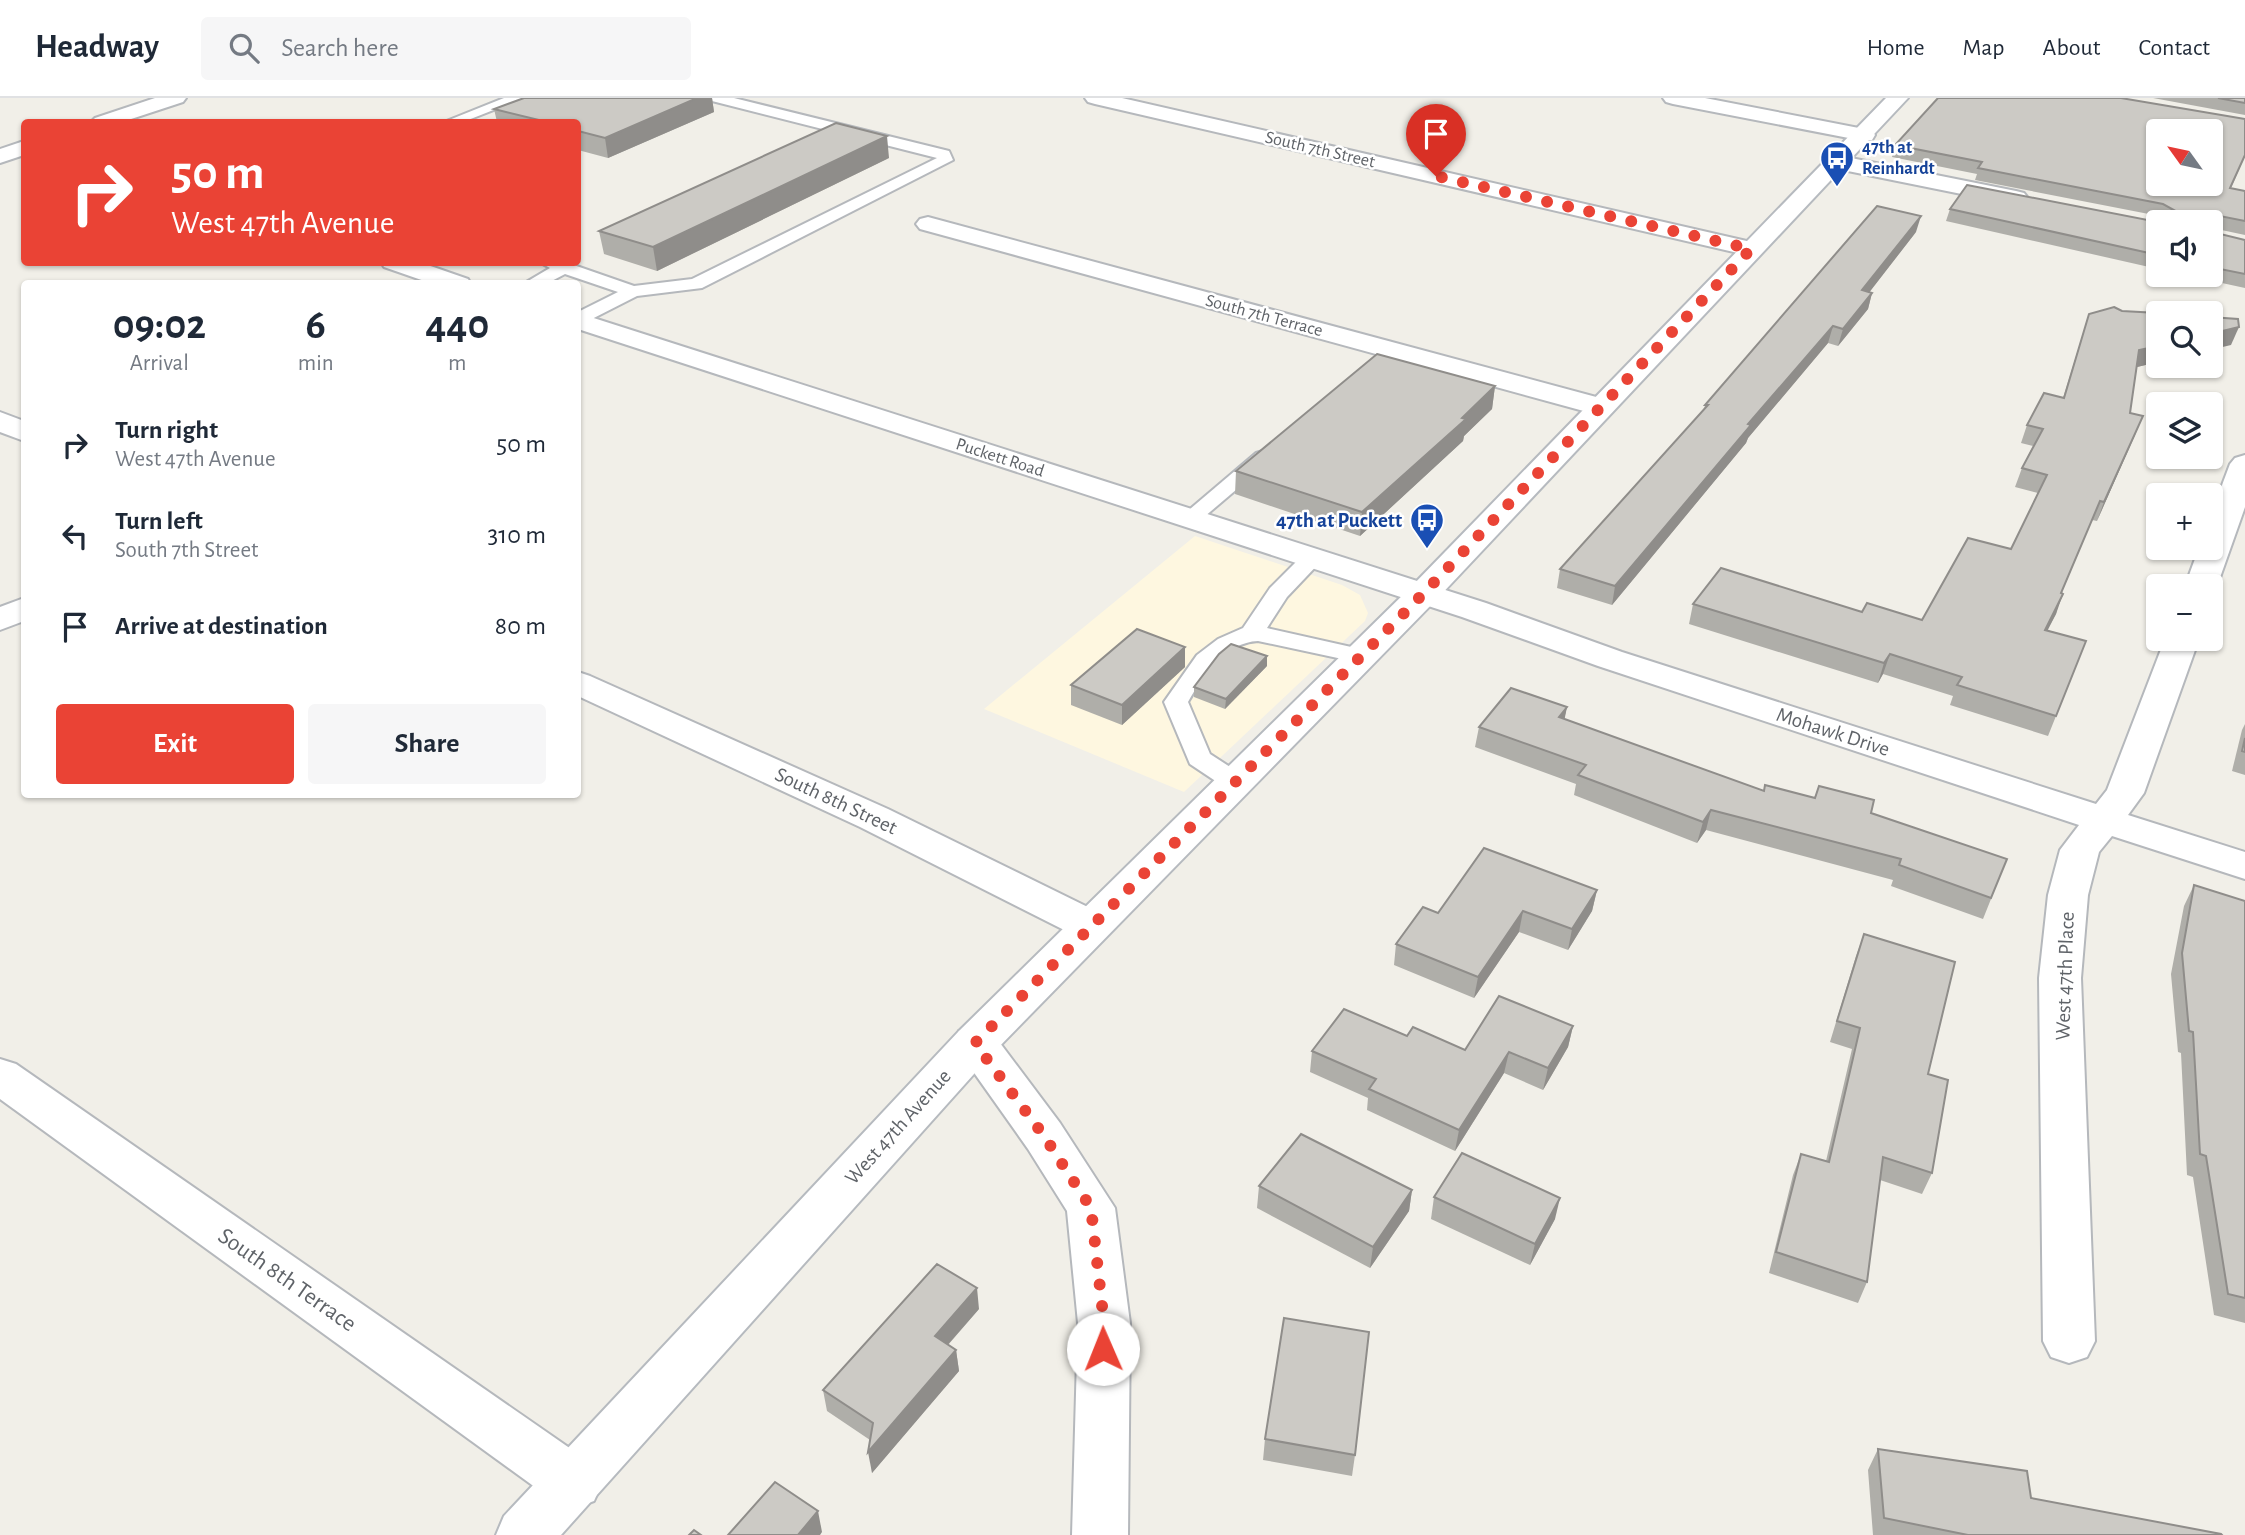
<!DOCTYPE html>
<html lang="en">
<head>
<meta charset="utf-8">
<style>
	:root { --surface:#fff; --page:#f6f6f7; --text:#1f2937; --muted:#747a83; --line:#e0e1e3; --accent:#ea4335 }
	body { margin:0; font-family:"Alegreya Sans",sans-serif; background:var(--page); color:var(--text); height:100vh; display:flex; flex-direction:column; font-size:26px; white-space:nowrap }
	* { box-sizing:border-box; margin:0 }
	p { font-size:23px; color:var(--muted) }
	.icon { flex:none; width:38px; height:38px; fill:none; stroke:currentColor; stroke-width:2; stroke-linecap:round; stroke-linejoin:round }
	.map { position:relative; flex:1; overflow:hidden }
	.panel { position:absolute; left:21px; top:182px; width:560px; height:518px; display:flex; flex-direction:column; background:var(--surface); border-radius:7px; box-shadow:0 2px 5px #0004 }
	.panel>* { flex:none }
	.top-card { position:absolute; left:21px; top:21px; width:560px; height:147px; border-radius:7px; box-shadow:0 2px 5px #0004; background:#ea4335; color:#fff; overflow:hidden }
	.needle { width:46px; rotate:303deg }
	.fabs { position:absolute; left:2146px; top:21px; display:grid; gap:14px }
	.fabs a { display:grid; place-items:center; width:77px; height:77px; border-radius:7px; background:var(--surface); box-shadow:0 2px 5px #0004; font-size:35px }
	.pin { position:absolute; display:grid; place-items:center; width:60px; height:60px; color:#fff; margin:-72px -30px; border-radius:50% 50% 50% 0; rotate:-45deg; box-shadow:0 0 7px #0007 }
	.pin .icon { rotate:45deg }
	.me { position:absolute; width:77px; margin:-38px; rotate:359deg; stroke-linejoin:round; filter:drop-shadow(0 0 5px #0008) }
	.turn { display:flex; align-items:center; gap:24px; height:147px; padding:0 35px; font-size:32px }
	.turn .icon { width:91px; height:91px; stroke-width:2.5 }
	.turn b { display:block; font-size:49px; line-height:60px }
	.eta { display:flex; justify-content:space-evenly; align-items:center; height:119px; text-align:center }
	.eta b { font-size:42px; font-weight:700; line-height:49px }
	.button { display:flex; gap:14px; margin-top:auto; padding:14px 35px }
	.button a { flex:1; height:80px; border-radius:7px; background:var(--accent); color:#fff; font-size:28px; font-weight:700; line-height:80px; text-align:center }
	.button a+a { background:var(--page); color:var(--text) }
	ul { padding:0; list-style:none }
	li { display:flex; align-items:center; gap:21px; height:91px; padding:0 35px }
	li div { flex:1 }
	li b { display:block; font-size:26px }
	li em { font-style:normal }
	header { display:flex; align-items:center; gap:42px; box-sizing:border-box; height:98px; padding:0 35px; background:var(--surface); border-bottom:2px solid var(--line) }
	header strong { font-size:33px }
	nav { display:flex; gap:38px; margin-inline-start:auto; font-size:24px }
	.search { width:490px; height:63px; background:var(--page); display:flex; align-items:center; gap:18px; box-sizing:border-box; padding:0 24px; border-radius:7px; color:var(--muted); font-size:26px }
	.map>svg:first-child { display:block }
</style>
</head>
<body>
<header>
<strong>Headway</strong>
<div class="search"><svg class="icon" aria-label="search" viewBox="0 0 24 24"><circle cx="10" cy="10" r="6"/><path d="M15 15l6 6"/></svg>Search here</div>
<nav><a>Home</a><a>Map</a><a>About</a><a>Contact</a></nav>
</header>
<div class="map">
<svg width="2245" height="1437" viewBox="0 0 2245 1437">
	<rect width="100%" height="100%" fill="#f1efe8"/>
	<polygon fill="#fef7e0" points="1195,438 1342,487 1360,497 1368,515 1365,523 1184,694 984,611"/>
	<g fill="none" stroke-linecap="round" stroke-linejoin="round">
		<g stroke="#b5b8bc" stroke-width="4">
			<g id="lane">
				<polygon points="504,0 524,0 463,24 444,24"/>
				<polygon points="710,0 734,0 949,53 953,62 702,190 637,198 584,225 578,226 578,214 618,194 565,176 546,186 523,186 550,170 539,164 565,164 634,188 692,181 937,60 712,3"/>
				<polygon points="1263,353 1270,355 1273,359 1270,363 1197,425 1183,425 1179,421 1183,417 1256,355"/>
				<path d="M 1313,453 L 1321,455 L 1324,460 L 1287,499 L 1267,530 L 1369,553 L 1373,558 L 1369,563 L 1361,565 L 1258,543 C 1226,544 1202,579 1188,604 L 1210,656 L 1244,678 L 1248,684 L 1244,690 L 1235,692 L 1226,690 L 1190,666 L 1164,604 L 1197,557 L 1218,541 L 1243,530 L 1270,490 L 1305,455 Z"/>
			</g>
		</g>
		<g stroke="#b5b8bc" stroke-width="4">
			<g id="street">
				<polygon points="155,0 186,0 183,4 122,24 91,24 95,20"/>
				<polygon points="1085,0 1122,0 1751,144 1760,146 1763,151 1760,156 1751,158 1095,6 1088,4"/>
				<polygon points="1663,0 1705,0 1864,31 1872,32 1875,37 1872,42 1864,43 1673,6 1666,4"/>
				<polygon points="24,43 24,57 0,65 0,51"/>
				<polygon points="1836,57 2016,93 2024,95 2028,100 2024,105 2016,107 1828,69 1825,64 1828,59"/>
				<polygon points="928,119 1611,303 1615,309 1611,315 1601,317 1591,315 920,131 916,126 920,121"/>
				<polygon points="381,164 419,164 468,181 471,186 433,186 384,169"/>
				<polygon points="578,215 1486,505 1622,554 2096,706 2107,692 2165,541 2199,541 2144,695 2128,717 2245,754 2245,781 2112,738 2099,754 2088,797 2081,880 2095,1243 2087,1259 2069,1265 2051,1259 2043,1243 2039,880 2048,797 2060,752 2079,727 1598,568 1462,519 578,231"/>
				<polygon points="0,314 24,323 24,343 0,334"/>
				<polygon points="2245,357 2245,409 2217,488 2210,496 2210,488 2185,488 2199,450 2210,450 2210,419 2230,366 2235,360"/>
				<polygon points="24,500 24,523 0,532 0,509"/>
				<polygon points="578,574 590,578 888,711 1106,818 1112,828 1106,838 1091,842 1076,838 860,729 578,598"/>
				<polygon points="975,929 991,933 1060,1025 1115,1110 1130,1225 1128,1437 1072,1437 1078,1225 1067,1113 1028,1051 953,945 959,933"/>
				<polygon points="0,961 16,966 594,1367 602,1385 594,1403 574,1410 554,1403 0,1001"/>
			</g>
		</g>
		<g stroke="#b6babf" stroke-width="4">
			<polygon id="secondary" points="1886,0 1908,0 1435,503 991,957 561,1437 496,1437 504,1418 959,933 1411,489"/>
		</g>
		<use href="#lane" fill="#fff" fill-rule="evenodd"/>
		<use href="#street" fill="#fff" fill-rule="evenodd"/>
		<use href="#secondary" fill="#fff" fill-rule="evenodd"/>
	</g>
	<g fill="#afaea9">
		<polygon points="524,0 712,0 714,14 608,60 578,52 578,24 497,24 494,11"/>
		<polygon points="2153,0 2245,0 2245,17"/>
		<polygon points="2245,21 2245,58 2231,90 2245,93 2245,137 2212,130 2212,134 2245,142 2245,190 2185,177 2210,177 2210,124 2162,124 2163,121 2159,118 1975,82 1977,76 1892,59 1895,47"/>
		<polygon points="889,60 657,173 604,156 599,133"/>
		<polygon points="1950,111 2158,124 2158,171 1946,123"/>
		<polygon points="1916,134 1869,194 1872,195 1868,211 1838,248 1828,245 1748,340 1746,345 1612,507 1557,490 1560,471 1704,312 1705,307"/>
		<polygon points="2122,213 2158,215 2158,264 2137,269 2130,315 2143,318 2097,423 2092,422 2061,496 2056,516 2047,532 2086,543 2048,638 1950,607 1953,598 1883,576 1878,585 1689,526 1693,506 1862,514 1922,522 2011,451 2038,395 2015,389 2022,370 2033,348 2021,345 2027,327 2063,300 2089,216"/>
		<polygon points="1495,288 1492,311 1464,338 1463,343 1360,438 1235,396 1236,373"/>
		<polygon points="1185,549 1185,569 1122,627 1071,607 1071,587"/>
		<polygon points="1267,568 1225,611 1194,599 1194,589"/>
		<polygon points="1567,609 1564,621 1764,693 1871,715 2007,761 1983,821 1891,788 1893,782 1706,732 1697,745 1574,697 1576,686 1475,649 1479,629"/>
		<polygon points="2245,626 2245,677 2232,673 2242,632"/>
		<polygon points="2194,787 2245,803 2245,1225 2214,1217 2193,1079 2187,1077 2181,955 2178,954 2171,876 2184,808"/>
		<polygon points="1597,792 1592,813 1568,852 1519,834 1474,900 1394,867 1396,846 1438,815"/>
		<polygon points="1864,836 1928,976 1932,1075 1922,1096 1880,1082 1867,1184 1858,1205 1769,1175 1793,1077 1801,1056 1826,1063 1852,951 1830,944 1856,858"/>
		<polygon points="1573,928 1568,949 1543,992 1504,975 1455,1053 1367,1012 1368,1000 1310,974 1312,953 1465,952"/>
		<polygon points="1259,1088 1412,1092 1409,1113 1370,1170 1257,1110"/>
		<polygon points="1434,1099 1555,1121 1530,1167 1431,1121"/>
		<polygon points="979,1211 948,1247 956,1252 959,1273 872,1375 870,1342 827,1313 823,1292"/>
		<polygon points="1265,1341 1355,1357 1352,1378 1263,1362"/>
		<polygon points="1878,1351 2031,1400 2222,1437 1873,1437 1868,1372"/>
	</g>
	<g fill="#8f8d8a">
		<polygon points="697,0 712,0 714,14 608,60 605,40"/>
		<polygon points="887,38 889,60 657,173 653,149"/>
		<polygon points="1921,118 1916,134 1858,209 1862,192"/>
		<polygon points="1872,195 1868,211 1838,248 1843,231"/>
		<polygon points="1833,228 1828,245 1748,340 1746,345 1612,507 1615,488 1748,326"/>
		<polygon points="2239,229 2231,247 2210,252 2210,236"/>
		<polygon points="2158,248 2158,264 2133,270 2139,252"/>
		<polygon points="1495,288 1492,311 1464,338 1463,343 1360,438 1362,414"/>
		<polygon points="2143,318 2135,337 2097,423 2104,404"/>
		<polygon points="2063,496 2056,516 2038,551 2045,532"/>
		<polygon points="1185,549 1185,569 1122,627 1122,607"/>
		<polygon points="1890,556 1883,576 1878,585 1884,565"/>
		<polygon points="1267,558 1267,568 1225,611 1226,601"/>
		<polygon points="1567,609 1563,629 1559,619"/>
		<polygon points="1711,712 1706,732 1697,745 1703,724"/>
		<polygon points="1597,792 1592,813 1568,852 1572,831"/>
		<polygon points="1523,813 1519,834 1474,900 1478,879"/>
		<polygon points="1573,928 1568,949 1543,992 1548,970"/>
		<polygon points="1509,954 1504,975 1455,1053 1459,1032"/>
		<polygon points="1412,1092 1409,1113 1370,1170 1373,1149"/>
		<polygon points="1560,1100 1555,1121 1530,1167 1535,1146"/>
		<polygon points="977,1190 979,1211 937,1259 935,1238"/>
		<polygon points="956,1252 959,1273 872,1375 868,1354"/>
		<polygon points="818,1413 822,1434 820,1437 798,1437"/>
	</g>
	<g fill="#cccac5" stroke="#8f8d8a" stroke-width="2" fill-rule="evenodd">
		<polygon points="524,0 697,0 605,40 578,33 578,24 547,24 494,11"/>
		<path d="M 1938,0 L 2121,0 L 2245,21 L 2245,57 L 2230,90 L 2245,93 L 2245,123 L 2215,117 L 2212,120 L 2212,134 L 2245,142 L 2245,176 L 2210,169 L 2210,124 L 2163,124 L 2165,123 L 2165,114 L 2174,112 L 2163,106 L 1978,70 L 1982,64 L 1895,47 ZM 2158,33 L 2210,33 L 2210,86 L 2158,86 Z"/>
		<polygon points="2218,0 2245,0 2245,5"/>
		<polygon points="836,25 887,38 653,149 599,133"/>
		<polygon points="1967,87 2158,124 2158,157 1950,111"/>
		<polygon points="1877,108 1921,118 1862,192 1872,195 1843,231 1833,228 1748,326 1751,327 1615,488 1560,471 1708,307 1705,307"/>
		<polygon points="2114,209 2122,213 2158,215 2158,248 2139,252 2130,315 2143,318 2104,404 2100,403 2061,495 2063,496 2045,532 2086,543 2056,618 1957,587 1962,579 1890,556 1884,565 1693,506 1721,470 1862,514 1867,505 1922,522 1968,440 2011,451 2047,377 2022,370 2043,331 2027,327 2044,295 2064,300 2089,216"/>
		<polygon points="2210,219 2238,221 2239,229 2210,236"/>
		<polygon points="1377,256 1495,288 1462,320 1466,321 1362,414 1236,373"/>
		<polygon points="1137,531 1185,549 1122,607 1071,587"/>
		<polygon points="1231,546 1267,558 1226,601 1194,589 1219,556"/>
		<polygon points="1511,590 1567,609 1559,619 1764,693 1765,687 1815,700 1819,688 1874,702 1871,715 2007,761 1991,800 1899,767 1901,761 1711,712 1703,724 1578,677 1586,667 1479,629"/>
		<polygon points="2245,640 2245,654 2242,653"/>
		<polygon points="1484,750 1597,792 1572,831 1523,813 1478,879 1396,846 1423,809 1438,815"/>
		<polygon points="2194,787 2245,803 2245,1200 2228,1196 2206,1058 2200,1056 2193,934 2189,933 2182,855"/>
		<polygon points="1864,836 1955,864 1928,976 1948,982 1932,1075 1883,1059 1867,1184 1776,1154 1801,1056 1829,1064 1860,930 1837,923"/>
		<polygon points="1499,898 1573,928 1548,970 1509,954 1459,1032 1369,991 1376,981 1312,953 1344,911 1407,938 1413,929 1465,952"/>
		<polygon points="1301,1036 1412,1092 1373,1149 1259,1088"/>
		<polygon points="1462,1055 1560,1100 1535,1146 1434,1099"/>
		<polygon points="937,1166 977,1190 935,1238 956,1252 868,1354 873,1325 823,1292"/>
		<polygon points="1284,1220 1369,1234 1355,1357 1265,1341"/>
		<polygon points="1878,1351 2027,1373 2031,1400 2221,1436 2222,1437 1968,1437 1884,1420"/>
		<polygon points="775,1384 818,1413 798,1437 728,1437"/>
		<polygon points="694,1432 701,1437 689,1437"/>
	</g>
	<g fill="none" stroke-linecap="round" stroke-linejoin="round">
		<polyline stroke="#ea4335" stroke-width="12" stroke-dasharray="0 21.6" points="1103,1251 1104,1225 1091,1110 1044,1038 975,945 1423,496 1751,151 1436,78"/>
	</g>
	<defs>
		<g id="bus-pin" transform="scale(1.75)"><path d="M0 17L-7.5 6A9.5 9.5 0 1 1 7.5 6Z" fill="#1a4fb4" stroke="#fff"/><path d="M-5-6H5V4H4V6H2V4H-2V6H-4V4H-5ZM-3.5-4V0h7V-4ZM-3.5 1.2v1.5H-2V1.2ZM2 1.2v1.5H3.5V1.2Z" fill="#fff"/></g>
	</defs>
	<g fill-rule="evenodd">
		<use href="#bus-pin" x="1837" y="60"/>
		<use href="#bus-pin" x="1427" y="422"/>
	</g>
	<g text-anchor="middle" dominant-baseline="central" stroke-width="5" stroke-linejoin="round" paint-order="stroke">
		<g font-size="18" font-weight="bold" fill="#164399" stroke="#fff" text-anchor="start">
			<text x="1862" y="50">47th at<tspan x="1862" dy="21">Reinhardt</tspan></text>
		</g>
		<g font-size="18" fill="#5f6368" stroke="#fff">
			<text transform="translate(1320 52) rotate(13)">South 7th Street</text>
			<text transform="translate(1264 218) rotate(15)">South 7th Terrace</text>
			<text transform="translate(1000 360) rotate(18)">Puckett Road</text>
		</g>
		<g font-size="21" font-weight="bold" fill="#164399" stroke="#fff" text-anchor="end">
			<text x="1402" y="422">47th at Puckett</text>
		</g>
		<g font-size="21" fill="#5f6368" stroke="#fff">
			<text transform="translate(1833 634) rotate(18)">Mohawk Drive</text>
			<text transform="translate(836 703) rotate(25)">South 8th Street</text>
			<text transform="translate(2065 878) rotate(-88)">West 47th Place</text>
			<text transform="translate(898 1029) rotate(-48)">West 47th Avenue</text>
		</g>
		<g font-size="24" fill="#5f6368" stroke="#fff">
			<text transform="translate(287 1182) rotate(35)">South 8th Terrace</text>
		</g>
	</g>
</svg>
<div class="fabs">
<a><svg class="needle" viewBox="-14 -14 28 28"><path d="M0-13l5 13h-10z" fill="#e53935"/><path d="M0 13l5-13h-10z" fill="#747a83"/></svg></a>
<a><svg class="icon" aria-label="sound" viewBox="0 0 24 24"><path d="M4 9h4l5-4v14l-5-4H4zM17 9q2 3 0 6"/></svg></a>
<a><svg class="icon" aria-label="search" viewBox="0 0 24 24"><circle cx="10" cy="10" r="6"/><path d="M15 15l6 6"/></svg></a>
<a><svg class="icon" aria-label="layers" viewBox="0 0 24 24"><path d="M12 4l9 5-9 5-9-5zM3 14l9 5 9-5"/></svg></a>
<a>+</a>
<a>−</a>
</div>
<div class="pin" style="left:1436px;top:78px;background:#d93025"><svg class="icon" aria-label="arrive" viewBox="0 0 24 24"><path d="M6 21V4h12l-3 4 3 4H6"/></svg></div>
<svg class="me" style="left:1103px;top:1251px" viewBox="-20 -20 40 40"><circle r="19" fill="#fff"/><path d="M0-13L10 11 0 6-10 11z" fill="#ea4335"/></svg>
<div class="top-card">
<div class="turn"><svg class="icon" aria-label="right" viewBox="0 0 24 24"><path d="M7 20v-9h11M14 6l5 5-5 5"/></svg><div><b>50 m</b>West 47th Avenue</div></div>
</div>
<section class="panel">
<div class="eta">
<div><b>09:02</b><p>Arrival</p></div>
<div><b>6</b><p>min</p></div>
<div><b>440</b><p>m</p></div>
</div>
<ul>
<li><svg class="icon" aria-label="right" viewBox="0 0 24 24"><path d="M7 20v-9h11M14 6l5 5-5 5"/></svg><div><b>Turn right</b><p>West 47th Avenue</p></div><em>50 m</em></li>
<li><svg class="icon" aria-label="left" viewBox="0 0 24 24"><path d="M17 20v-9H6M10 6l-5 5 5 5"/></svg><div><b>Turn left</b><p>South 7th Street</p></div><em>310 m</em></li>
<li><svg class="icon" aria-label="arrive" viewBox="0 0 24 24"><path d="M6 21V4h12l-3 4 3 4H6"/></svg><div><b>Arrive at destination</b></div><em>80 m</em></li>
</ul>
<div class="button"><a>Exit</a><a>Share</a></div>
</section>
</div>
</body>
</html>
